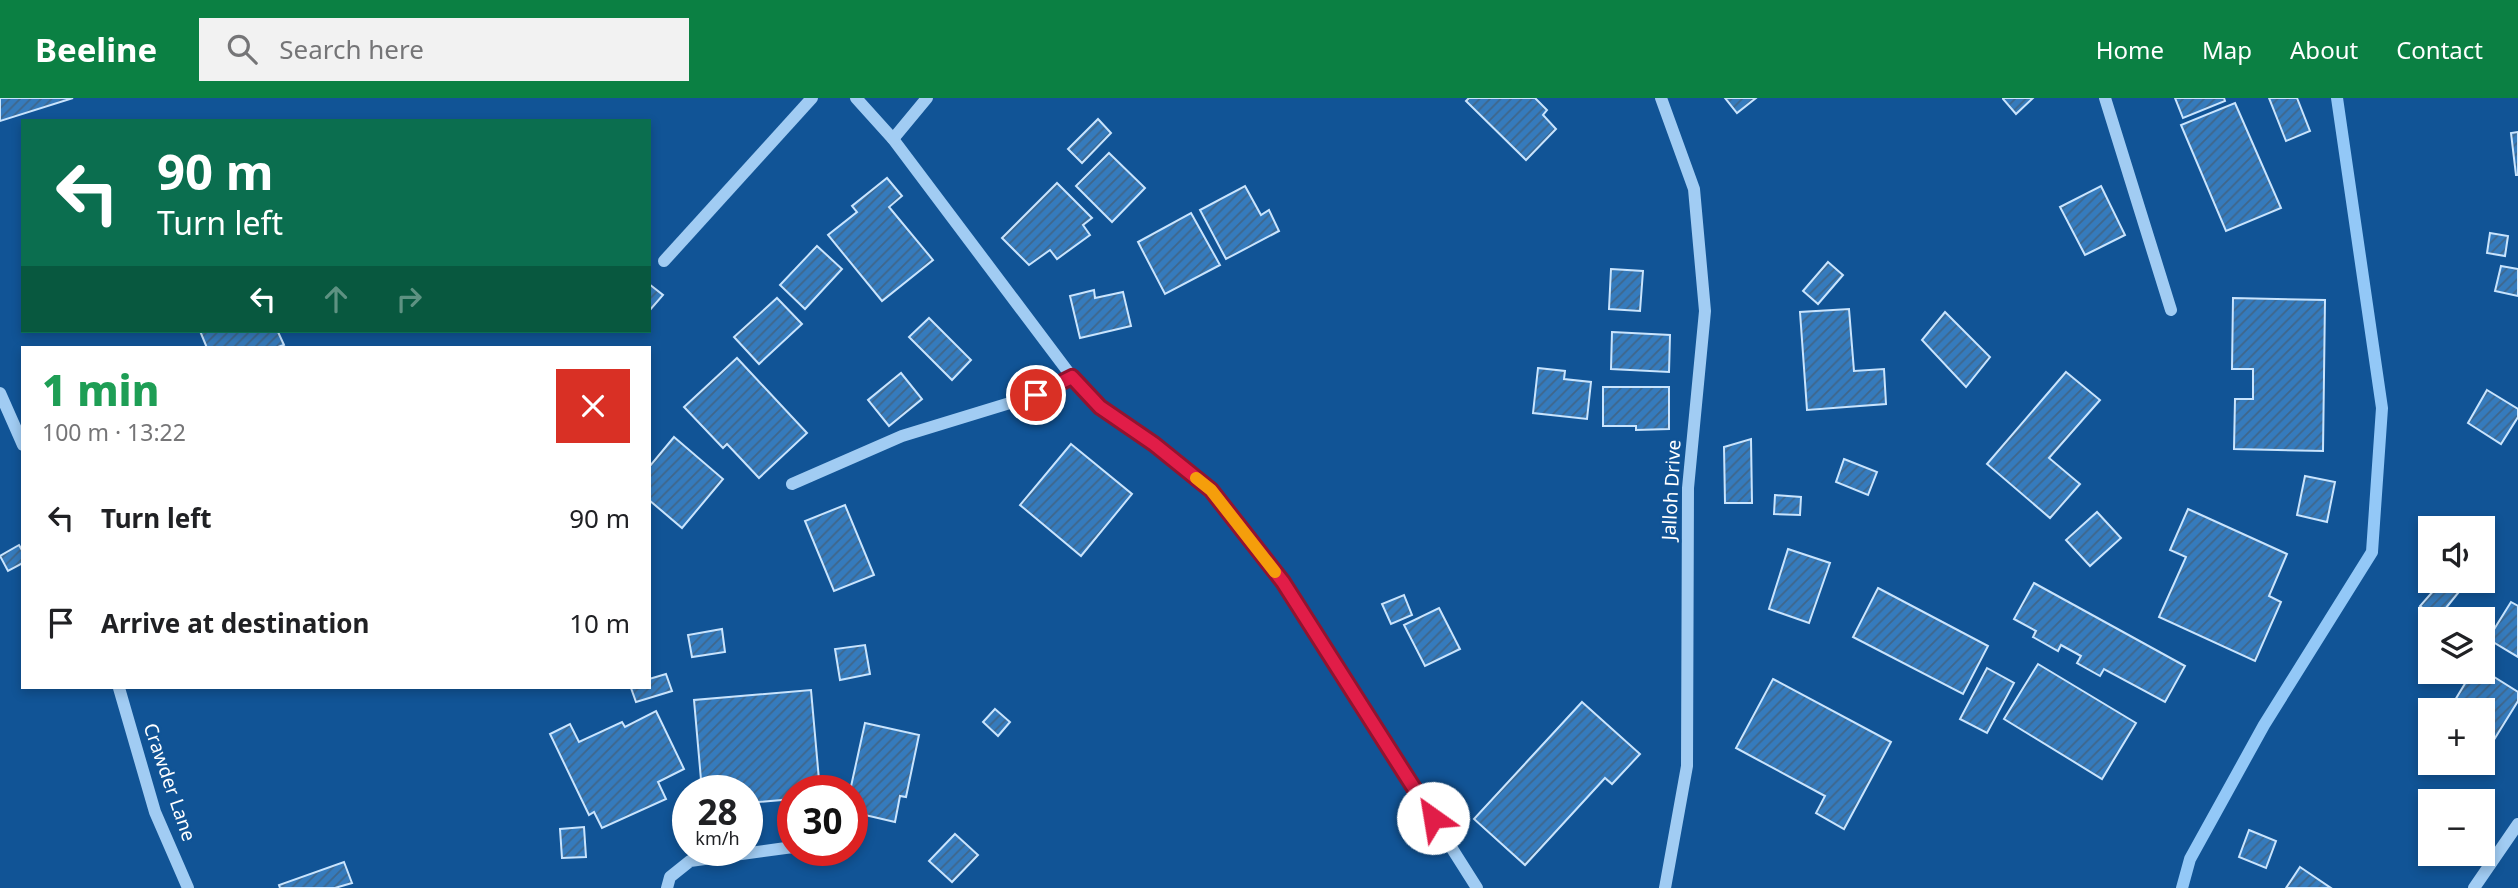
<!DOCTYPE html>
<html lang="en">
<head>
<meta charset="utf-8">
<style>
	:root { --surface:#fff; --page:#f2f2f2; --text:#202124; --muted:#757577; --accent:#0b8043 }
	body { margin:0; font-family:"Noto Sans",sans-serif; background:var(--page); color:var(--text); height:100vh; display:flex; flex-direction:column; font-size:26px; white-space:nowrap }
	* { box-sizing:border-box; margin:0 }
	p { font-size:23px; color:var(--muted) }
	.icon { flex:none; width:38px; height:38px; fill:none; stroke:currentColor; stroke-width:2; stroke-linecap:round; stroke-linejoin:round }
	.map { position:relative; flex:1; overflow:hidden }
	.side { position:absolute; left:21px; top:248px; width:630px; height:343px; display:flex; flex-direction:column; background:var(--surface); border-radius:0px; box-shadow:0 4px 10px #0003 }
	.side>* { flex:none }
	.top-card { position:absolute; left:21px; top:21px; width:630px; height:214px; border-radius:0px; box-shadow:0 4px 10px #0003; background:#0b6e4f; color:#fff; overflow:hidden }
	.fabs { position:absolute; left:2418px; top:418px; display:grid; gap:14px }
	.fabs a { display:grid; place-items:center; width:77px; height:77px; border-radius:0px; background:var(--surface); box-shadow:0 4px 10px #0003; font-size:35px }
	.speed { position:absolute; left:672px; top:677px; display:flex; gap:14px; font-size:35px; font-weight:700; text-align:center }
	.speed>* { display:grid; place-content:center; width:91px; height:91px; border-radius:50%; background:var(--surface); box-shadow:0 4px 10px #0003; line-height:1 }
	.speed small { font-size:18px; font-weight:400 }
	.speed .limit { border:10px solid #d22; background:#fff; color:#111 }
	.pin { position:absolute; display:grid; place-items:center; width:60px; height:60px; color:#fff; margin:-30px; border:4px solid #fff; border-radius:50%; box-shadow:0 2px 7px #0007 }
	.me { position:absolute; width:77px; margin:-38px; rotate:328deg; stroke-linejoin:round; filter:drop-shadow(0 0 5px #0008) }
	.turn { display:flex; align-items:center; gap:24px; height:147px; padding:0 21px; font-size:32px }
	.turn .icon { width:91px; height:91px; stroke-width:2.5 }
	.turn b { display:block; font-size:49px; line-height:60px }
	.lanes { display:flex; align-items:center; height:66px; padding:0 21px; background:#0003; justify-content:center; gap:35px; direction:ltr }
	.lanes .off { opacity:.35 }
	.round { display:grid; place-items:center; flex:none; width:74px; height:74px; border-radius:0px; background:var(--page) }
	.headline { display:flex; align-items:center; justify-content:space-between; height:119px; padding:0 21px }
	h1 { font-size:42px; font-weight:800; line-height:52px; color:#1e9e55 }
	ul { padding:0; list-style:none }
	li { display:flex; align-items:center; gap:21px; height:105px; padding:0 21px }
	li div { flex:1 }
	li b { display:block; font-size:26px }
	li em { font-style:normal }
	header { display:flex; align-items:center; gap:42px; box-sizing:border-box; height:98px; padding:0 35px; background:var(--accent); color:#fff }
	header strong { font-size:33px }
	nav { display:flex; gap:38px; margin-inline-start:auto; font-size:24px }
	.search { width:490px; height:63px; background:var(--page); display:flex; align-items:center; gap:18px; box-sizing:border-box; padding:0 24px; border-radius:0px; color:var(--muted); font-size:26px }
	.map>svg:first-child { display:block }
</style>
</head>
<body>
<header>
<strong>Beeline</strong>
<div class="search"><svg class="icon" aria-label="search" viewBox="0 0 24 24"><circle cx="10" cy="10" r="6"/><path d="M15 15l6 6"/></svg>Search here</div>
<nav><a>Home</a><a>Map</a><a>About</a><a>Contact</a></nav>
</header>
<div class="map">
<svg width="2518" height="790" viewBox="0 0 2518 790">
	<defs>
		<pattern id="building-hatch" width="6" height="6" patternUnits="userSpaceOnUse" patternTransform="scale(1.75)"><rect width="6" height="6" fill="#357bbd"/><path d="M-1 1l2-2M0 6l6-6M5 7l2-2" fill="none" stroke="#3f668a"/></pattern>
	</defs>
	<rect width="100%" height="100%" fill="#115496"/>
	<g fill="none" stroke-linecap="round" stroke-linejoin="round">
		<polyline stroke="#93c8f7" stroke-width="12" points="2182,790 2190,761 2264,627 2372,454 2382,310 2337,0"/>
	</g>
	<g fill="url(#building-hatch)" stroke="#c9e4fd" stroke-width="2">
		<polygon points="0,0 73,0 0,23"/>
		<polygon points="1469,0 1535,0 1547,12 1543,17 1556,31 1526,62 1466,3"/>
		<polygon points="1725,0 1756,0 1737,15"/>
		<polygon points="2033,0 2016,16 2003,1 2003,0"/>
		<polygon points="2175,0 2224,0 2225,3 2183,20"/>
		<polygon points="2269,0 2297,0 2310,33 2286,43"/>
		<polygon points="2235,5 2281,110 2226,133 2181,27"/>
		<polygon points="1098,21 1111,35 1082,65 1068,51"/>
		<polygon points="2518,34 2518,77 2516,77 2511,35"/>
		<polygon points="1109,55 1145,90 1112,124 1076,88"/>
		<polygon points="887,80 902,98 889,109 933,162 882,203 828,137 857,114 852,108"/>
		<polygon points="1057,85 1092,120 1083,127 1090,137 1057,161 1050,152 1029,167 1002,140"/>
		<polygon points="1245,88 1261,117 1269,112 1279,133 1226,161 1200,112"/>
		<polygon points="2101,88 2125,137 2085,157 2060,109"/>
		<polygon points="1191,115 1220,167 1165,196 1138,144"/>
		<polygon points="2490,135 2508,138 2505,158 2487,155"/>
		<polygon points="817,148 842,171 805,211 780,187"/>
		<polygon points="1828,164 1843,177 1818,206 1803,193"/>
		<polygon points="2501,168 2518,171 2518,198 2495,193"/>
		<polygon points="1611,171 1643,173 1640,213 1609,211"/>
		<polygon points="649,186 663,197 649,213"/>
		<polygon points="1094,192 1095,200 1123,194 1131,228 1080,240 1070,198"/>
		<polygon points="777,200 802,226 759,266 734,239"/>
		<polygon points="2233,200 2325,202 2323,353 2234,351 2235,301 2253,301 2253,271 2232,271"/>
		<polygon points="1849,211 1854,273 1884,271 1886,306 1807,312 1800,214"/>
		<polygon points="1945,214 1990,259 1966,289 1922,242"/>
		<polygon points="929,220 971,262 952,282 909,239"/>
		<polygon points="200,233 282,233 278,234 284,247 275,250 207,250"/>
		<polygon points="1612,234 1670,237 1669,274 1611,271"/>
		<polygon points="737,260 807,335 759,380 727,346 723,350 684,309"/>
		<polygon points="1538,270 1565,273 1564,281 1591,284 1587,321 1533,315"/>
		<polygon points="2066,274 2100,302 2049,360 2080,386 2050,420 1987,366"/>
		<polygon points="901,275 922,301 889,328 868,302"/>
		<polygon points="1603,289 1669,289 1669,331 1636,332 1636,328 1603,328"/>
		<polygon points="2487,292 2518,311 2518,319 2501,346 2468,325"/>
		<polygon points="674,339 723,381 682,430 649,402 649,369"/>
		<polygon points="1751,341 1752,405 1725,405 1724,349"/>
		<polygon points="1071,346 1132,396 1081,458 1020,407"/>
		<polygon points="1844,361 1877,374 1868,397 1836,384"/>
		<polygon points="2305,378 2335,384 2327,424 2297,417"/>
		<polygon points="1775,397 1801,399 1800,417 1774,416"/>
		<polygon points="845,407 874,477 834,493 805,423"/>
		<polygon points="2188,411 2287,456 2269,498 2281,504 2255,563 2159,519 2186,459 2170,452"/>
		<polygon points="2097,414 2121,440 2090,468 2066,442"/>
		<polygon points="19,447 23,454 23,465 8,473 0,458"/>
		<polygon points="1788,451 1830,465 1809,525 1769,511"/>
		<polygon points="2442,483 2467,484 2437,521 2420,508"/>
		<polygon points="2034,485 2185,568 2165,604 2104,571 2100,578 2077,565 2081,558 2061,547 2058,553 2033,539 2036,533 2014,521"/>
		<polygon points="1878,490 1988,548 1963,596 1853,539"/>
		<polygon points="1404,497 1412,517 1391,526 1382,506"/>
		<polygon points="2511,504 2518,508 2518,559 2488,541"/>
		<polygon points="1439,510 1460,551 1425,568 1404,527"/>
		<polygon points="722,531 725,554 692,559 688,537"/>
		<polygon points="865,547 870,576 840,582 835,551"/>
		<polygon points="2038,566 2136,625 2102,681 2004,621"/>
		<polygon points="1987,570 2014,585 1987,635 1960,621"/>
		<polygon points="2483,572 2518,594 2518,603 2492,645 2483,640 2483,612 2449,612 2472,574 2483,574"/>
		<polygon points="666,576 672,593 636,604 631,590 649,590 649,581"/>
		<polygon points="1773,581 1891,644 1844,731 1816,715 1825,698 1736,650"/>
		<polygon points="811,592 820,693 793,693 793,701 747,705 747,693 702,693 694,602"/>
		<polygon points="1582,604 1640,656 1612,686 1605,680 1525,767 1474,721"/>
		<polygon points="995,611 1010,624 998,638 983,624"/>
		<polygon points="656,613 684,671 658,684 666,701 602,730 594,714 589,717 550,636 570,626 579,644 622,624 625,629"/>
		<polygon points="865,625 919,637 906,699 900,698 895,724 852,714 852,693 850,693"/>
		<polygon points="584,729 586,759 562,760 560,731"/>
		<polygon points="2249,732 2276,743 2266,770 2239,759"/>
		<polygon points="955,736 978,757 952,784 929,763"/>
		<polygon points="344,764 352,785 335,790 280,790 279,787"/>
		<polygon points="2300,769 2331,790 2286,790"/>
	</g>
	<g fill="none" stroke-linecap="round" stroke-linejoin="round">
		<g stroke="#a1ccf3" stroke-width="12">
			<polyline points="856,0 893,41 1072,279 1100,309 1154,346 1211,392 1283,484 1477,790"/>
			<polyline points="1661,0 1694,91 1705,213 1688,390 1687,668 1665,790"/>
			<polyline points="2105,0 2171,212"/>
			<polyline points="893,41 927,0"/>
			<polyline points="664,163 812,0"/>
			<polyline points="0,295 23,347"/>
			<polyline points="792,386 902,338 1036,297 1072,279"/>
			<polyline points="119,590 155,714 188,790"/>
			<polyline points="667,790 670,779 690,763 793,749"/>
			<polyline points="2474,790 2518,726"/>
		</g>
	</g>
	<g fill="none" stroke-linecap="round" stroke-linejoin="round">
		<g stroke="#92132f" stroke-width="18">
			<polyline id="route" points="1036,297 1072,279 1100,309 1154,346 1211,392 1283,484 1433,720"/>
		</g>
		<use href="#route" stroke="#e11d48" stroke-width="12"/>
		<polyline stroke="#f59e0b" stroke-width="12" points="1196,380 1211,392 1275,474"/>
	</g>
	<g text-anchor="middle" dominant-baseline="central" stroke-width="5" stroke-linejoin="round" paint-order="stroke">
		<g font-size="19" fill="#fff" stroke="#115496">
			<text transform="translate(1671 392) rotate(-87)">Jalloh Drive</text>
			<text transform="translate(170 684) rotate(71)">Crawder Lane</text>
		</g>
	</g>
</svg>
<div class="fabs">
<a><svg class="icon" aria-label="sound" viewBox="0 0 24 24"><path d="M4 9h4l5-4v14l-5-4H4zM17 9q2 3 0 6"/></svg></a>
<a><svg class="icon" aria-label="layers" viewBox="0 0 24 24"><path d="M12 4l9 5-9 5-9-5zM3 14l9 5 9-5"/></svg></a>
<a>+</a>
<a>−</a>
</div>
<div class="speed"><div>28<small>km/h</small></div><div class="limit">30</div></div>
<div class="pin" style="left:1036px;top:297px;background:#d93025"><svg class="icon" aria-label="arrive" viewBox="0 0 24 24"><path d="M6 21V4h12l-3 4 3 4H6"/></svg></div>
<svg class="me" style="left:1433px;top:720px" viewBox="-20 -20 40 40"><circle r="19" fill="#fff"/><path d="M0-13L10 11 0 6-10 11z" fill="#e11d48"/></svg>
<div class="top-card">
<div class="turn"><svg class="icon" aria-label="left" viewBox="0 0 24 24"><path d="M17 20v-9H6M10 6l-5 5 5 5"/></svg><div><b>90 m</b>Turn left</div></div>
<div class="lanes"><svg class="icon" aria-label="left" viewBox="0 0 24 24"><path d="M17 20v-9H6M10 6l-5 5 5 5"/></svg><svg class="icon off" aria-label="ahead" viewBox="0 0 24 24"><path d="M12 20V5M6 11l6-6 6 6"/></svg><svg class="icon off" aria-label="right" viewBox="0 0 24 24"><path d="M7 20v-9h11M14 6l5 5-5 5"/></svg></div>
</div>
<section class="side">
<div class="headline"><div><h1>1 min</h1><p>100 m · 13:22</p></div><a class="round" style="background:#d93025;color:#fff"><svg class="icon" aria-label="close" viewBox="0 0 24 24"><path d="M6 6l12 12M18 6L6 18"/></svg></a></div>
<ul>
<li><svg class="icon" aria-label="left" viewBox="0 0 24 24"><path d="M17 20v-9H6M10 6l-5 5 5 5"/></svg><div><b>Turn left</b></div><em>90 m</em></li>
<li><svg class="icon" aria-label="arrive" viewBox="0 0 24 24"><path d="M6 21V4h12l-3 4 3 4H6"/></svg><div><b>Arrive at destination</b></div><em>10 m</em></li>
</ul>
</section>
</div>
</body>
</html>
